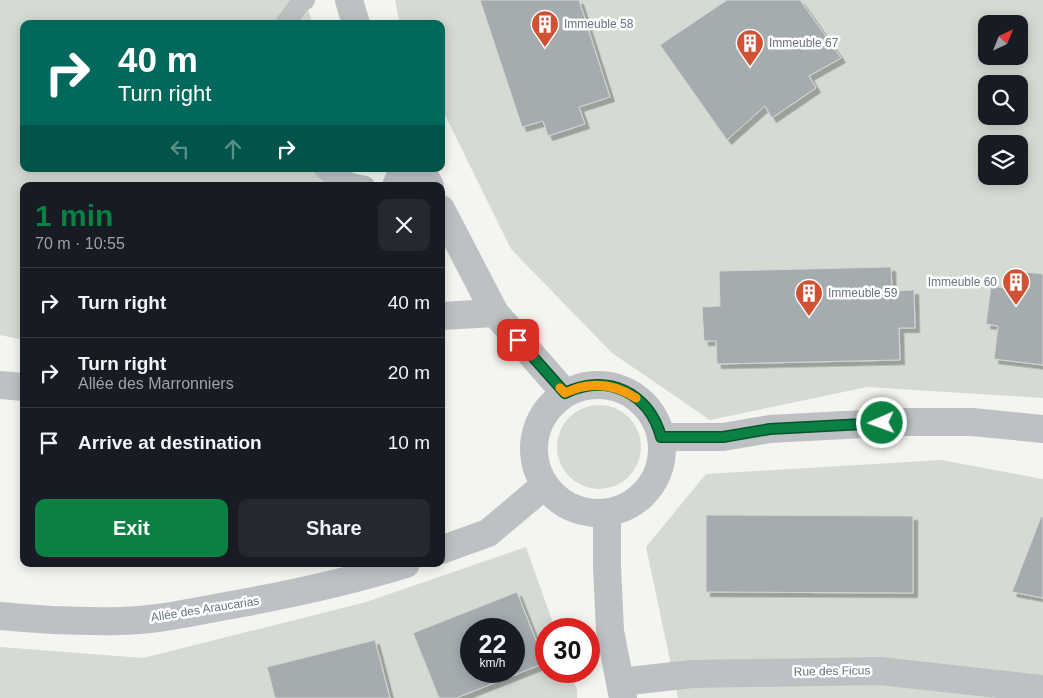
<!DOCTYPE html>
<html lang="en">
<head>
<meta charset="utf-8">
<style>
	:root { --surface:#171b24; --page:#242831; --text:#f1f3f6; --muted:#9ea1a6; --line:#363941; --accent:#0b8043 }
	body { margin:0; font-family:Arial,sans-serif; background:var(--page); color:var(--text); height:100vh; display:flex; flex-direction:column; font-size:19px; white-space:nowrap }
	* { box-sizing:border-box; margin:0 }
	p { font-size:16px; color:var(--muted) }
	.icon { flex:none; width:28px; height:28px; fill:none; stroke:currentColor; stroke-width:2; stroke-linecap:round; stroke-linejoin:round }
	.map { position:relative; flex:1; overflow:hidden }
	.drawer { position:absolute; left:20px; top:182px; width:425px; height:385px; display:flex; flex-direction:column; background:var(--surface); border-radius:10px; box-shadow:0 2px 12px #0003 }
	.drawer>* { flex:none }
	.guide { position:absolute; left:20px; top:20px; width:425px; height:152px; border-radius:10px; box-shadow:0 2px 12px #0003; background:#00695c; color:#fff; overflow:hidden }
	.needle { width:32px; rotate:43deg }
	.buttons { position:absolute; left:978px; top:15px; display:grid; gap:10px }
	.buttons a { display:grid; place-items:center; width:50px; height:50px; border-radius:10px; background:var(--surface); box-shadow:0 2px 12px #0003; font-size:25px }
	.speed { position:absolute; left:460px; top:618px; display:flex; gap:10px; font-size:25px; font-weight:700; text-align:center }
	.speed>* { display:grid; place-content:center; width:65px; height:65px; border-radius:50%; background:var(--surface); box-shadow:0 2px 12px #0003; line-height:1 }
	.speed small { font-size:12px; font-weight:400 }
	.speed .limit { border:8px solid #d22; background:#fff; color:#111 }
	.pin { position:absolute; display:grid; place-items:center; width:42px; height:42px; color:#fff; margin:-21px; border-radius:10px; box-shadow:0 2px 8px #0006 }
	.me { position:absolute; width:55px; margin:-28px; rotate:268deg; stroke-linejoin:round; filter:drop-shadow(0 0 4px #0008) }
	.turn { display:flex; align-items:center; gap:18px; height:105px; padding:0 15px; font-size:22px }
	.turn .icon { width:65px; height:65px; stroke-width:2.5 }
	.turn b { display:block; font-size:35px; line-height:42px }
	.lanes { display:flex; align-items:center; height:48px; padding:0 15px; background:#0003; justify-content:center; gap:25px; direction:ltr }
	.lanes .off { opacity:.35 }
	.round { display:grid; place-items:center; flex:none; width:52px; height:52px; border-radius:10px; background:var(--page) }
	.overview { display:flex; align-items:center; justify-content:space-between; height:85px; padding:0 15px }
	h1 { font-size:30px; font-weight:600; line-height:38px; color:var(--accent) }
	.button { display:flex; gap:10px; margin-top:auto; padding:10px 15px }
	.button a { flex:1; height:58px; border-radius:10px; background:var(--accent); color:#fff; font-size:20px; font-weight:600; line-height:58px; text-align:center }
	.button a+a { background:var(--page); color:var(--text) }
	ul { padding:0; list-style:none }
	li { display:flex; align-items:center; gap:15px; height:70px; padding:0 15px; border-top:1px solid var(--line) }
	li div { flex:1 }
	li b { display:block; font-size:19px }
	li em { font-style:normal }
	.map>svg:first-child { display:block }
</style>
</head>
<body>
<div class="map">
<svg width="1043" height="698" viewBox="0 0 1043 698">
	<defs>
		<filter id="shadow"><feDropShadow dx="4.5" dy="4.5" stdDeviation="0" flood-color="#0004"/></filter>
	</defs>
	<rect width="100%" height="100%" fill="#f4f4f0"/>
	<g fill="#d5dad2" fill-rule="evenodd">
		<polygon points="0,0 306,0 312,24 24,24 24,169 351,169 346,186 24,186 24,340 0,335"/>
		<path d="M 395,0 L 1043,0 L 1043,398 L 867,387 L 710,420 L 612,353 L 511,249 L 441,107 L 441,24 L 400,24 ZM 986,24 L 1019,24 L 1019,56 L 986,56 ZM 986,84 L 1019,84 L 1019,116 L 986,116 ZM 986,144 L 1019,144 L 1019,176 L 986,176 Z"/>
		<circle cx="599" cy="447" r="42"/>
		<polygon points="941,460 1043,479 1043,698 678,698 646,547 706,474"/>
		<path d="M 526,547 L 555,629 L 546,629 L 546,671 L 570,671 L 577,690 L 577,698 L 0,698 L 0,647 L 143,658 L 366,602 ZM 471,629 L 514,629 L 514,671 L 471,671 Z"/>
	</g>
	<g fill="#a4acb0" stroke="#d5d5d3" fill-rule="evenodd" filter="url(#shadow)">
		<polygon points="480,0 579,0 610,97 579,107 585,124 548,136 543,121 522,127"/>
		<polygon points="727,0 800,0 841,58 809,76 816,88 772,118 765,106 727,140 660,45"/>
		<polygon points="891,267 892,291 914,290 915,328 899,328 900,360 717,364 716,341 704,341 702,307 720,306 719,271"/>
		<polygon points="1008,270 1043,274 1043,365 994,359 998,326 986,324 991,286 1006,288"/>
		<polygon points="706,515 913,516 913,593 706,592"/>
		<polygon points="1041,517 1043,517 1043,598 1012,592"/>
		<path d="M 517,592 L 545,663 L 456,698 L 439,698 L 413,633 ZM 471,629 L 514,629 L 514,671 L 471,671 Z"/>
		<polygon points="375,640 390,698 275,698 267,667"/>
	</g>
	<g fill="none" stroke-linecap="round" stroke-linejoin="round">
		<g stroke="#bdc1c4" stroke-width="20">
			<polyline points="285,24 301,2 305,0"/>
			<path d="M 324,169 C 336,178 351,184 365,186"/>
		</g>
		<g stroke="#bdc1c4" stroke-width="28">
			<polyline points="349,0 356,24"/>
			<polyline points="421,169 430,186"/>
			<polyline points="396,186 403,169"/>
			<polyline points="441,209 495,313 565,393"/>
			<polyline points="441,316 495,313"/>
			<circle cx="598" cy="449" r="64"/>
			<polyline points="0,385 24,387"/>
			<polyline points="661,437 723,437 770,429 902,422 972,422 1043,429"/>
			<polyline points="607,513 607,566 610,631 623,698"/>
			<polyline points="441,550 488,533 545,485"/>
			<path d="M 0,616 C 41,620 81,622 122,621 C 155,620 188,613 220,607 C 283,596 345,583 406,564"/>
			<polyline points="620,682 692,674 880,671 1043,689"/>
		</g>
	</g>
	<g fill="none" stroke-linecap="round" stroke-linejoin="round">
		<g stroke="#07532c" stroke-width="12">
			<path id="route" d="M 518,340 L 565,393 C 607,373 649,392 661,437 L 723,437 L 770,429 L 882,423"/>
		</g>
		<use href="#route" stroke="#0b8043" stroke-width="9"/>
		<path stroke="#f59e0b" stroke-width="9" d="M 560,388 L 565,393 C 590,381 613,383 636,398"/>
	</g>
	<defs>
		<g id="building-pin" transform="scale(1.4375)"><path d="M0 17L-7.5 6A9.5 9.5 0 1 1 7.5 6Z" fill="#d05134" stroke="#fff"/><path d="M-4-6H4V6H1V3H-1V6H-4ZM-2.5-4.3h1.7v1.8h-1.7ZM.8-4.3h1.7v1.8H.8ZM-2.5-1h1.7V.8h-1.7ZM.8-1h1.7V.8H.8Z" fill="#fff"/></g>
	</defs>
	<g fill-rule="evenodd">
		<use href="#building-pin" x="545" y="24"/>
		<use href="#building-pin" x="750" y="43"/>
		<use href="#building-pin" x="1016" y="282"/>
		<use href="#building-pin" x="809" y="293"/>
	</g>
	<g text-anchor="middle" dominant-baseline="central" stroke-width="5" stroke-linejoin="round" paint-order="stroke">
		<g font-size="12" fill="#66757e" stroke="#fff" text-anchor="start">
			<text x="564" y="24">Immeuble 58</text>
			<text x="769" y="43">Immeuble 67</text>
			<text x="997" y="282" text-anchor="end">Immeuble 60</text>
			<text x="828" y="293">Immeuble 59</text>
		</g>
		<g font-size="12" fill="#66757e" stroke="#fff">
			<text transform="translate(205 609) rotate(-9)">Allée des Araucarias</text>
			<text transform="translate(832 671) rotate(-1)">Rue des Ficus</text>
		</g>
	</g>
</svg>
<div class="buttons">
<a><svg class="needle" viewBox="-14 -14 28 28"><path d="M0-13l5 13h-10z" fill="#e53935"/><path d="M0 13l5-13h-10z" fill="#9ea1a6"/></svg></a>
<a><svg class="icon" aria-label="search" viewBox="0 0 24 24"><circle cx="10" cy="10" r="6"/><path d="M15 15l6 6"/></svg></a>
<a><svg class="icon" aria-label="layers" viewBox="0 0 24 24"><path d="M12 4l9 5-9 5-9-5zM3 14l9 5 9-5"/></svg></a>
</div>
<div class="speed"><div>22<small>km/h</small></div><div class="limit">30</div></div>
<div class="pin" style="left:518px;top:340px;background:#d93025"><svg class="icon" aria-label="arrive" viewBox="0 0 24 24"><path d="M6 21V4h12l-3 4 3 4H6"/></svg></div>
<svg class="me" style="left:882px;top:423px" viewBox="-20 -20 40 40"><circle r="17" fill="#0b8043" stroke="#fff" stroke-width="3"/><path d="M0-11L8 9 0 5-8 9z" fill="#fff"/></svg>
<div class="guide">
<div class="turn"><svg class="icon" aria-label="right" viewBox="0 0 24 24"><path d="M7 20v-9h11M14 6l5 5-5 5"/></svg><div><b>40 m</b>Turn right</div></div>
<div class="lanes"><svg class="icon off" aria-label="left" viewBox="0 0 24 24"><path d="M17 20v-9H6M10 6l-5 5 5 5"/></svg><svg class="icon off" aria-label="ahead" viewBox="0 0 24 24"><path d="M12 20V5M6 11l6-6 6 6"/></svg><svg class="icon" aria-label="right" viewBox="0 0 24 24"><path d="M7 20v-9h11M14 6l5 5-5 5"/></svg></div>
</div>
<section class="drawer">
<div class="overview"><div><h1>1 min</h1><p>70 m · 10:55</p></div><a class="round"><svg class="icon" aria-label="close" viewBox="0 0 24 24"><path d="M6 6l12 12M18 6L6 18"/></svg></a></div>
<ul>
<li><svg class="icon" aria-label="right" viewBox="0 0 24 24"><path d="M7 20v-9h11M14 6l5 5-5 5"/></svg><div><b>Turn right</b></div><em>40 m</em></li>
<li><svg class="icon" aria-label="right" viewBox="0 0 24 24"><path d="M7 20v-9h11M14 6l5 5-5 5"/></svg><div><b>Turn right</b><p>Allée des Marronniers</p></div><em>20 m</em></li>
<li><svg class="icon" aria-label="arrive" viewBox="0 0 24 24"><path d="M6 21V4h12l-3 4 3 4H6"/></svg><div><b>Arrive at destination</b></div><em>10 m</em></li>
</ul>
<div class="button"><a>Exit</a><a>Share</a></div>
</section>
</div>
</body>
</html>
